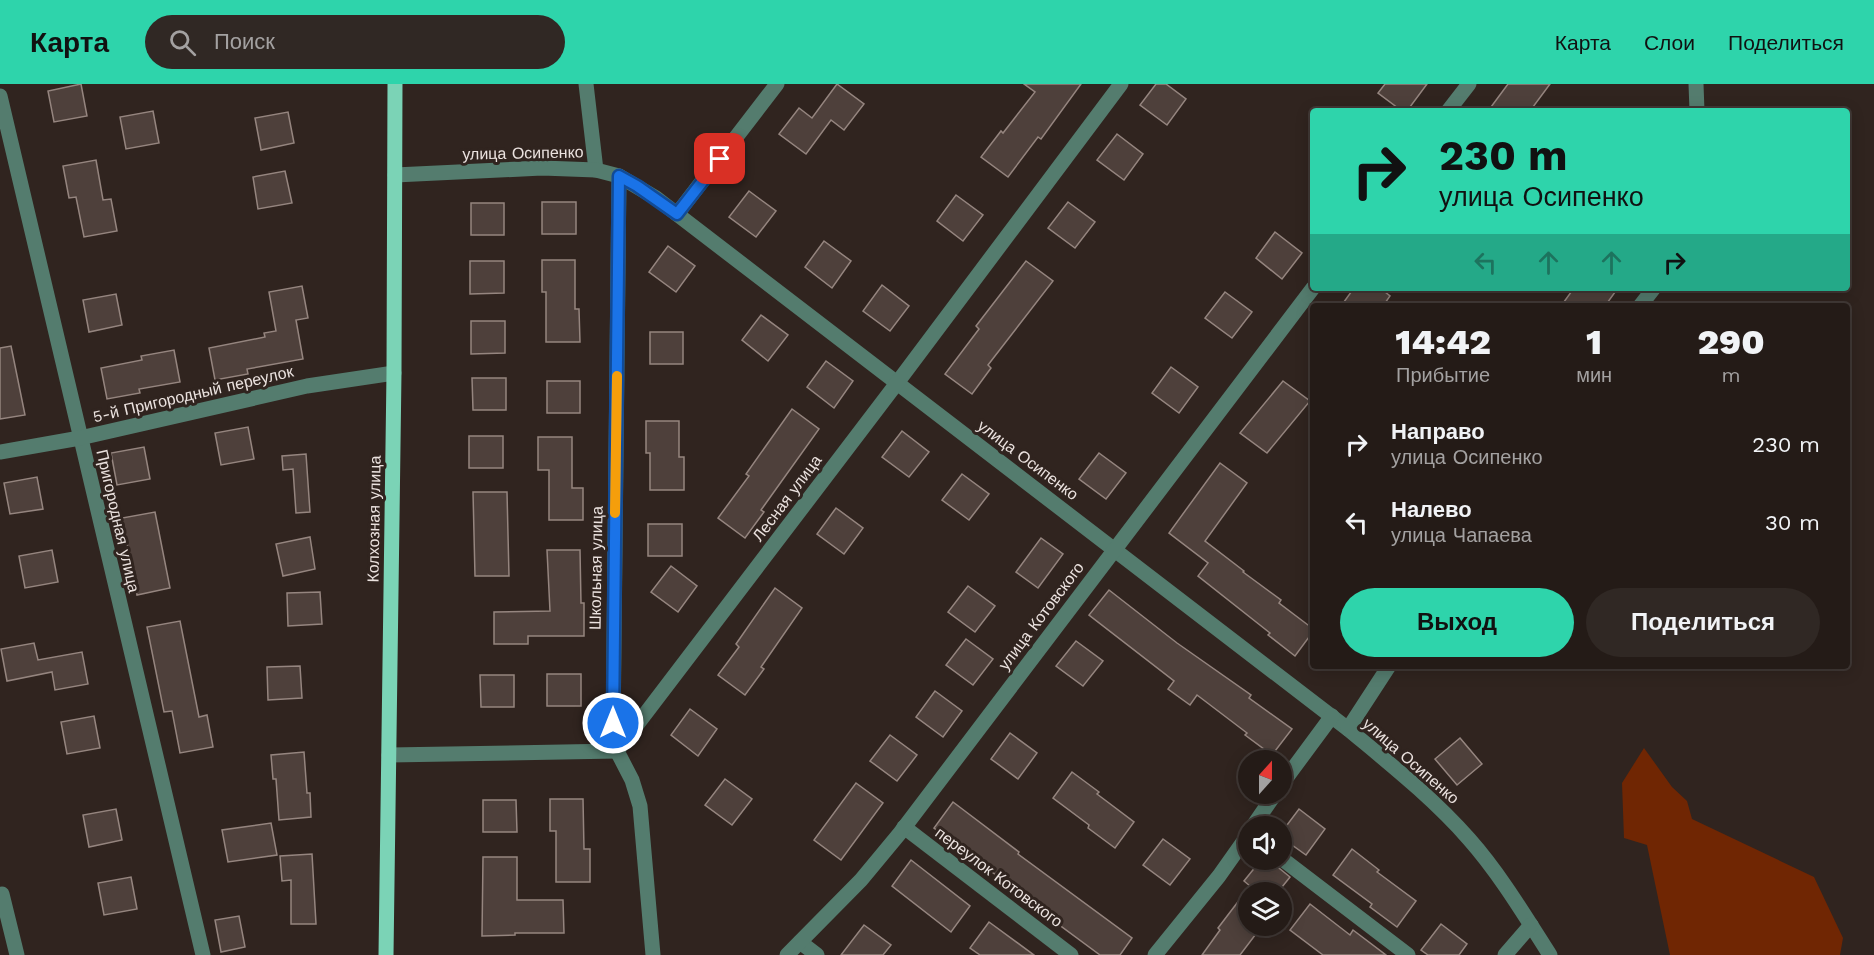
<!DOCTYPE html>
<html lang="ru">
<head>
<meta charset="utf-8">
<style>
	:root { --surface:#241b17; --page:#302824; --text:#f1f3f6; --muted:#a3a1a1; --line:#413936; --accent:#2ed4ab }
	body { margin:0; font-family:"Work Sans",sans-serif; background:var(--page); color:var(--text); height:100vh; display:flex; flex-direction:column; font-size:22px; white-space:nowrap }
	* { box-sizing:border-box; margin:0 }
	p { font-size:20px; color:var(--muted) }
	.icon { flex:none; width:33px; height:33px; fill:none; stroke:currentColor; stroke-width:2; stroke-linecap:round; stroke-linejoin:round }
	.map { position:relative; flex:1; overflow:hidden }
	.drawer { position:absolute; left:1310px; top:219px; width:540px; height:366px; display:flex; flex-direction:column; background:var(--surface); border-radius:6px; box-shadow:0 3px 15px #0003,0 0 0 2px var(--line) }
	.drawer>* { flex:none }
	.hud { position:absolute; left:1310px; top:24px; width:540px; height:183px; border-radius:6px; box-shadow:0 3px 15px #0003,0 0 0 2px var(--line); background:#2ed4ab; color:#111; overflow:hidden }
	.needle { width:39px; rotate:21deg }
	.tools { position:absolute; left:1238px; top:666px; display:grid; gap:12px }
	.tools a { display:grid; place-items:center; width:54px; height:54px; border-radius:50%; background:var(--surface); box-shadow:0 3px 15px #0003,0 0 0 2px var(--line); font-size:30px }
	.pin { position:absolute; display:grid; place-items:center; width:51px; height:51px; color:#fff; margin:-26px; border-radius:12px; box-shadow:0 3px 9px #0006 }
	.me { position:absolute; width:66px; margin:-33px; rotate:0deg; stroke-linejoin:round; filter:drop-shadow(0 0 4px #0008) }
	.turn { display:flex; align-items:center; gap:21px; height:126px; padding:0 30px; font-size:27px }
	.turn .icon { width:78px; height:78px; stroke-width:2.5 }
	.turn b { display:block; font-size:42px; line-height:51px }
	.lanes { display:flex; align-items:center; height:57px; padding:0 30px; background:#0003; justify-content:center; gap:30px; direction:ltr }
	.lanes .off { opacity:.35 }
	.eta { display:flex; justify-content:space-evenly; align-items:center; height:102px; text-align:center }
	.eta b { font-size:36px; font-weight:800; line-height:42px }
	.cta { display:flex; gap:12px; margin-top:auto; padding:12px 30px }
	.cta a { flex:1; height:69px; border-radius:36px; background:var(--accent); color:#111; font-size:24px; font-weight:800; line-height:69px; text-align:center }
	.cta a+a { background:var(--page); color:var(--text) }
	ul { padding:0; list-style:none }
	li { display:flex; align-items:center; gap:18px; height:78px; padding:0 30px }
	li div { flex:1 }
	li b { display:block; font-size:22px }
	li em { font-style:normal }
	header { display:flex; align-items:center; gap:36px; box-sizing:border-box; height:84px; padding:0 30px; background:var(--accent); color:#111 }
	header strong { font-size:28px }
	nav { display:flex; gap:33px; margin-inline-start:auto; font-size:21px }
	.search { width:420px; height:54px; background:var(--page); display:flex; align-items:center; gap:15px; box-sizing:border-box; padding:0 21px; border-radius:33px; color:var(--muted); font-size:22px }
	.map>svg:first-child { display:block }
</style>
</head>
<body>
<header>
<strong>Карта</strong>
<div class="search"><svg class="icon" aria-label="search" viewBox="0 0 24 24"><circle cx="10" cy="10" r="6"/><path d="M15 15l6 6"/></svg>Поиск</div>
<nav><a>Карта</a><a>Слои</a><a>Поделиться</a></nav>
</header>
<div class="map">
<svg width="1874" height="871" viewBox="0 0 1874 871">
	<rect width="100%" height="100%" fill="#30241f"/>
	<polygon fill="#702603" points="1644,664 1672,703 1687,717 1692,735 1814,793 1843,854 1840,871 1670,871 1647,761 1624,754 1622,699"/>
	<g fill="#4e403b" stroke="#95857f" stroke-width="1.5">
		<polygon points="81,0 87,32 54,38 48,7"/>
		<polygon points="837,0 864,20 844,46 831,36 806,70 779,50 799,24 812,34"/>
		<polygon points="1024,0 1081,0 1041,55 1038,53 1008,93 981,73 1001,47 1003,49 1035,8"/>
		<polygon points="1156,0 1166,0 1186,15 1167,41 1140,21"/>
		<polygon points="1385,0 1427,0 1407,27 1402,27 1378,9"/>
		<polygon points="1508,0 1550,0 1530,27 1488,27"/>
		<polygon points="153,27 159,59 126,65 120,33"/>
		<polygon points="288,28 294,59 261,66 255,34"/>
		<polygon points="1117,50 1143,70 1124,96 1097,76"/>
		<polygon points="96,76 103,116 111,115 117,147 84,153 76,113 69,114 63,82"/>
		<polygon points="285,87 292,119 258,125 253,93"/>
		<polygon points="749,107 776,127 756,153 729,133"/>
		<polygon points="956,111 983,131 963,157 937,137"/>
		<rect x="542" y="118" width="34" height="32"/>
		<polygon points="1068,118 1095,138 1075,164 1048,144"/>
		<rect x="471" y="119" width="33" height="32"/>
		<polygon points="1275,148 1302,169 1282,195 1256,174"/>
		<polygon points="824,157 851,177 832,204 805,183"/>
		<polygon points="668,162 695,182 676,208 649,188"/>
		<polygon points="542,176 575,176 575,225 579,225 580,258 546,258 546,208 542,208"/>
		<polygon points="470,177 504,177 504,209 470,210"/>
		<polygon points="1026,177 1053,197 988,281 991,284 972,310 945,290 979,245 976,242"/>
		<polygon points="882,201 909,222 890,247 863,227"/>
		<polygon points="302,202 308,234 296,236 303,275 247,285 248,290 215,296 209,264 265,253 264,249 276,247 269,208"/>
		<polygon points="1354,204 1380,204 1390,212 1383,222 1341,222"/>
		<polygon points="1574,204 1618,204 1605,222 1561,222"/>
		<polygon points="1225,208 1252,228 1232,254 1205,234"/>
		<polygon points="116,210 122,241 89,248 83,216"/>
		<polygon points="761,231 788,251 768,277 742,256"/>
		<polygon points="471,237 505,237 505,269 471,270"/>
		<rect x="650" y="248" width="33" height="32"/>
		<polygon points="11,262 25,331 0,335 0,264"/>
		<polygon points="174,266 180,298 139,305 140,309 107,315 101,284 142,276 141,272"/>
		<polygon points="826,277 853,297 834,324 807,303"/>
		<polygon points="1171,283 1198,303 1179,329 1152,309"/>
		<polygon points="472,294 506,294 506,326 473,326"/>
		<rect x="547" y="297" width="33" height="32"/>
		<polygon points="1283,297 1310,317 1267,369 1240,349"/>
		<polygon points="792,325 819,345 761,426 764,428 745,454 718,434 749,392 746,390"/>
		<polygon points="646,337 679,337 679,373 684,373 684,406 650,406 650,369 646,369"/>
		<polygon points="248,343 254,375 221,381 215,349"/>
		<polygon points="902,347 929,368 909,393 882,373"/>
		<rect x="469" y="352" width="34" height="32"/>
		<polygon points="538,353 572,353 572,404 583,404 583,436 549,436 549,386 538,386"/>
		<polygon points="144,363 150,395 117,401 111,369"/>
		<polygon points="1099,369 1126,389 1106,415 1079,395"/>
		<polygon points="306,370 310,428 296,429 293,385 283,386 282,372"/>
		<polygon points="1220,379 1247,399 1205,457 1244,487 1243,488 1281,516 1279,519 1312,544 1312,549 1295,572 1268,551 1270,549 1198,492 1208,479 1169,449"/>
		<polygon points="962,390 989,410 969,436 942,416"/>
		<polygon points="37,393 43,425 10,430 4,399"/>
		<polygon points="473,408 507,408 509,492 475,492"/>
		<polygon points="836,424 863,444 844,470 817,450"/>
		<polygon points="155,428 170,504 137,511 122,434"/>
		<rect x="648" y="440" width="34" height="32"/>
		<polygon points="310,453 315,485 283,492 276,460"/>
		<polygon points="1041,454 1063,470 1038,504 1016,488"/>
		<polygon points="52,466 58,498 25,504 19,472"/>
		<polygon points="547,466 580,466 581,519 584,519 584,552 528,552 528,560 494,560 494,528 550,527"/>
		<polygon points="671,482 697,502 678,528 651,508"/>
		<polygon points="968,502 995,522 975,548 948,528"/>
		<polygon points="775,504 802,524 761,583 764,585 745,611 718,591 739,563 736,560"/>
		<polygon points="1109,506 1177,559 1251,611 1249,614 1292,645 1272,671 1245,651 1247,649 1197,611 1190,621 1168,605 1174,597 1089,531"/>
		<polygon points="320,508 322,540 288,542 287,509"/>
		<polygon points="180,537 199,633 207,631 213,663 180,669 172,627 164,628 147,543"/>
		<polygon points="966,555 993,575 973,601 946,581"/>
		<polygon points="1076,557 1103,577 1083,602 1056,582"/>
		<polygon points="34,559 38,576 82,568 88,600 55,606 52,588 7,597 1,565"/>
		<polygon points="300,582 302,614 268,616 267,583"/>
		<rect x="547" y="590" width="34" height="32"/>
		<polygon points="480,591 514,591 514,623 481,623"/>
		<polygon points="935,607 962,627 943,653 916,633"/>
		<polygon points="690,625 717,645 698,672 671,651"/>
		<polygon points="94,632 100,664 67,670 61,638"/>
		<polygon points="1010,649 1037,669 1018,695 991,675"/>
		<polygon points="890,651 917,671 897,697 870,677"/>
		<polygon points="1460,654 1482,680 1457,701 1435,675"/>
		<polygon points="304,668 307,709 310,709 311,733 279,736 276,695 273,695 271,671"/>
		<polygon points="1072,688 1099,708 1097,710 1134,738 1115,764 1088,744 1089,741 1053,714"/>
		<polygon points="725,695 752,715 732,741 705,721"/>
		<polygon points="856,699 883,719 841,776 814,756"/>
		<polygon points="550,715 583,715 584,765 590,765 590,798 556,798 556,747 550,747"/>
		<polygon points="483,716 516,716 517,748 483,748"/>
		<polygon points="953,718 1019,768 1018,770 1132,854 1120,871 1100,871 1012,806 1013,804 934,744"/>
		<polygon points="116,725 122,756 89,763 83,731"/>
		<polygon points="1299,725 1325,745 1306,771 1281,753 1281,749"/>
		<polygon points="271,739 277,771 228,778 222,746"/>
		<polygon points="1163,755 1190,775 1170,801 1143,781"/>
		<polygon points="1352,765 1379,786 1377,788 1416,817 1397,843 1370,823 1372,820 1333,791"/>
		<polygon points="312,770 316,840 291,840 291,796 282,797 280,772"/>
		<polygon points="483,773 517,773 517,816 563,816 564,849 515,849 515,851 482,852"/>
		<polygon points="911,776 970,822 951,848 892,802"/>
		<polygon points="1261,776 1269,776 1290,793 1278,808 1248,808 1248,842 1262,842 1240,871 1202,871 1220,846 1218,844 1250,802 1244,797"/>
		<polygon points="131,793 137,825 104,831 98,799"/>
		<polygon points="1310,820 1350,851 1353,846 1386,871 1323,871 1290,846"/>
		<polygon points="239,832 245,863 221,868 215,836"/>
		<polygon points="989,838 1034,871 980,871 970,864"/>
		<polygon points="1441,840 1467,860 1459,871 1428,871 1421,866"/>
		<polygon points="864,841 891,861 883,871 841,871"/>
	</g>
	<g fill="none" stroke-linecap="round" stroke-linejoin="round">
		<g stroke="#547c6e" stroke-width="15">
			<polyline points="586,0 596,86"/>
			<polyline points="1696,0 1697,27"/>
			<polyline points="0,12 203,871"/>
			<polyline points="1448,27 1469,0"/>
			<path d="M 395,91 L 542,84 L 596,86 L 619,92 L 656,114 L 1348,645 C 1390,680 1433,714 1469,755 C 1500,790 1525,832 1550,871"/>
			<polyline points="619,92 613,652 617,667 632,696 640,722 653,871"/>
			<polyline points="677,130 777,0"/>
			<polyline points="1640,222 1654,204"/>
			<polyline points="0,368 80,354 307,302 394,289"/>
			<polyline points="1348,645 1389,582"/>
			<polyline points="389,671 617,667 897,299 1121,0"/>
			<polyline points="1281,701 1332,632"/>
			<polyline points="1253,742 1275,710"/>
			<polyline points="904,743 1071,871"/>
			<polyline points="1281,774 1408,871"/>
			<polyline points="2,810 17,871"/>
			<polyline points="800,858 817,871"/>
			<polyline points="787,871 861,796 900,749 1313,204"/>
			<polyline points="1155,871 1219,792 1248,751"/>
			<polyline points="1505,871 1531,841"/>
		</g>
		<polyline stroke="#7bd3b6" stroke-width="15" points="386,871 394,289 395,0"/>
	</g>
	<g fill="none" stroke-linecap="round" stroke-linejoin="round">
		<g stroke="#114b97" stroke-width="15">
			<polyline id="route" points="613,639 619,92 637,102 677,130 720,75"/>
		</g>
		<use href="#route" stroke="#1a73e8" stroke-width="10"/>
		<polyline stroke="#f59e0b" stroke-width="10" points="615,429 617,292"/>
	</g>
	<g text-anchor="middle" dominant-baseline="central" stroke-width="6" stroke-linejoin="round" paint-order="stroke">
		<g font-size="16" fill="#ebe2df" stroke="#30241f">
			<text transform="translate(523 69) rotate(-1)">улица Осипенко</text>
			<text transform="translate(193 310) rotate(-13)">5-й Пригородный переулок</text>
			<text transform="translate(1028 376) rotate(37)">улица Осипенко</text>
			<text transform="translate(787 414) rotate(-53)">Лесная улица</text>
			<text transform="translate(374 435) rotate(-89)">Колхозная улица</text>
			<text transform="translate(118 437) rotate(77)">Пригородная улица</text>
			<text transform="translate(596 484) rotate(-89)">Школьная улица</text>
			<text transform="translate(1041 532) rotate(-53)">улица Котовского</text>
			<text transform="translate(1411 677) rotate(41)">улица Осипенко</text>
			<text transform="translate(999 793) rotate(37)">переулок Котовского</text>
		</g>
	</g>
</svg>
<div class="tools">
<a><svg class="needle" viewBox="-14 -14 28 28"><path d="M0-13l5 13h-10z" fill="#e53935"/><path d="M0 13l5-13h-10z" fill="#a3a1a1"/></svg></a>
<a><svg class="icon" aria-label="sound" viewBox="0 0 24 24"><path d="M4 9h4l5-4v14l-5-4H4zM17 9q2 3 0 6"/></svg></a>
<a><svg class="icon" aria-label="layers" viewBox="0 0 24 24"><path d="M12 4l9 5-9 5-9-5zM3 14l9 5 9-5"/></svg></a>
</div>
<div class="pin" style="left:720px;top:75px;background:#d93025"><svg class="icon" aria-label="arrive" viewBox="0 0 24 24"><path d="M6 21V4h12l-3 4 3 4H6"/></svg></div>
<svg class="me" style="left:613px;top:639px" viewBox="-20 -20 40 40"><circle r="17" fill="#1a73e8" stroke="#fff" stroke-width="3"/><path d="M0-11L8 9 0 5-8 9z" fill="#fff"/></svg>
<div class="hud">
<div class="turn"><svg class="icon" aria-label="right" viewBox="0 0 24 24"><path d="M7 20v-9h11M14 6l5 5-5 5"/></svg><div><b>230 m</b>улица Осипенко</div></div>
<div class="lanes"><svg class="icon off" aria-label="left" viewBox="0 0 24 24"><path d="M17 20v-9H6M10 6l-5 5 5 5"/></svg><svg class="icon off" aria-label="ahead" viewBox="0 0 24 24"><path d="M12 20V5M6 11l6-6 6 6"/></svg><svg class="icon off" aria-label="ahead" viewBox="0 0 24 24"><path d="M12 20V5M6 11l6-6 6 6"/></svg><svg class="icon" aria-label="right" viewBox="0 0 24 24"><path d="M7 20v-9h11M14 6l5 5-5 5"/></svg></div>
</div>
<section class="drawer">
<div class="eta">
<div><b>14:42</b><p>Прибытие</p></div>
<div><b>1</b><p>мин</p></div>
<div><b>290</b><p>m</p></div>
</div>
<ul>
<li><svg class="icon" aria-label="right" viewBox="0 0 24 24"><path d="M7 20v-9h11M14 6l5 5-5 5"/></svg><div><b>Направо</b><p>улица Осипенко</p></div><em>230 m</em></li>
<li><svg class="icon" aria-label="left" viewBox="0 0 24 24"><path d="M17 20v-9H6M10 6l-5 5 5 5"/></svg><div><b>Налево</b><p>улица Чапаева</p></div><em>30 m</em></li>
</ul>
<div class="cta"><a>Выход</a><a>Поделиться</a></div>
</section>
</div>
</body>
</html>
